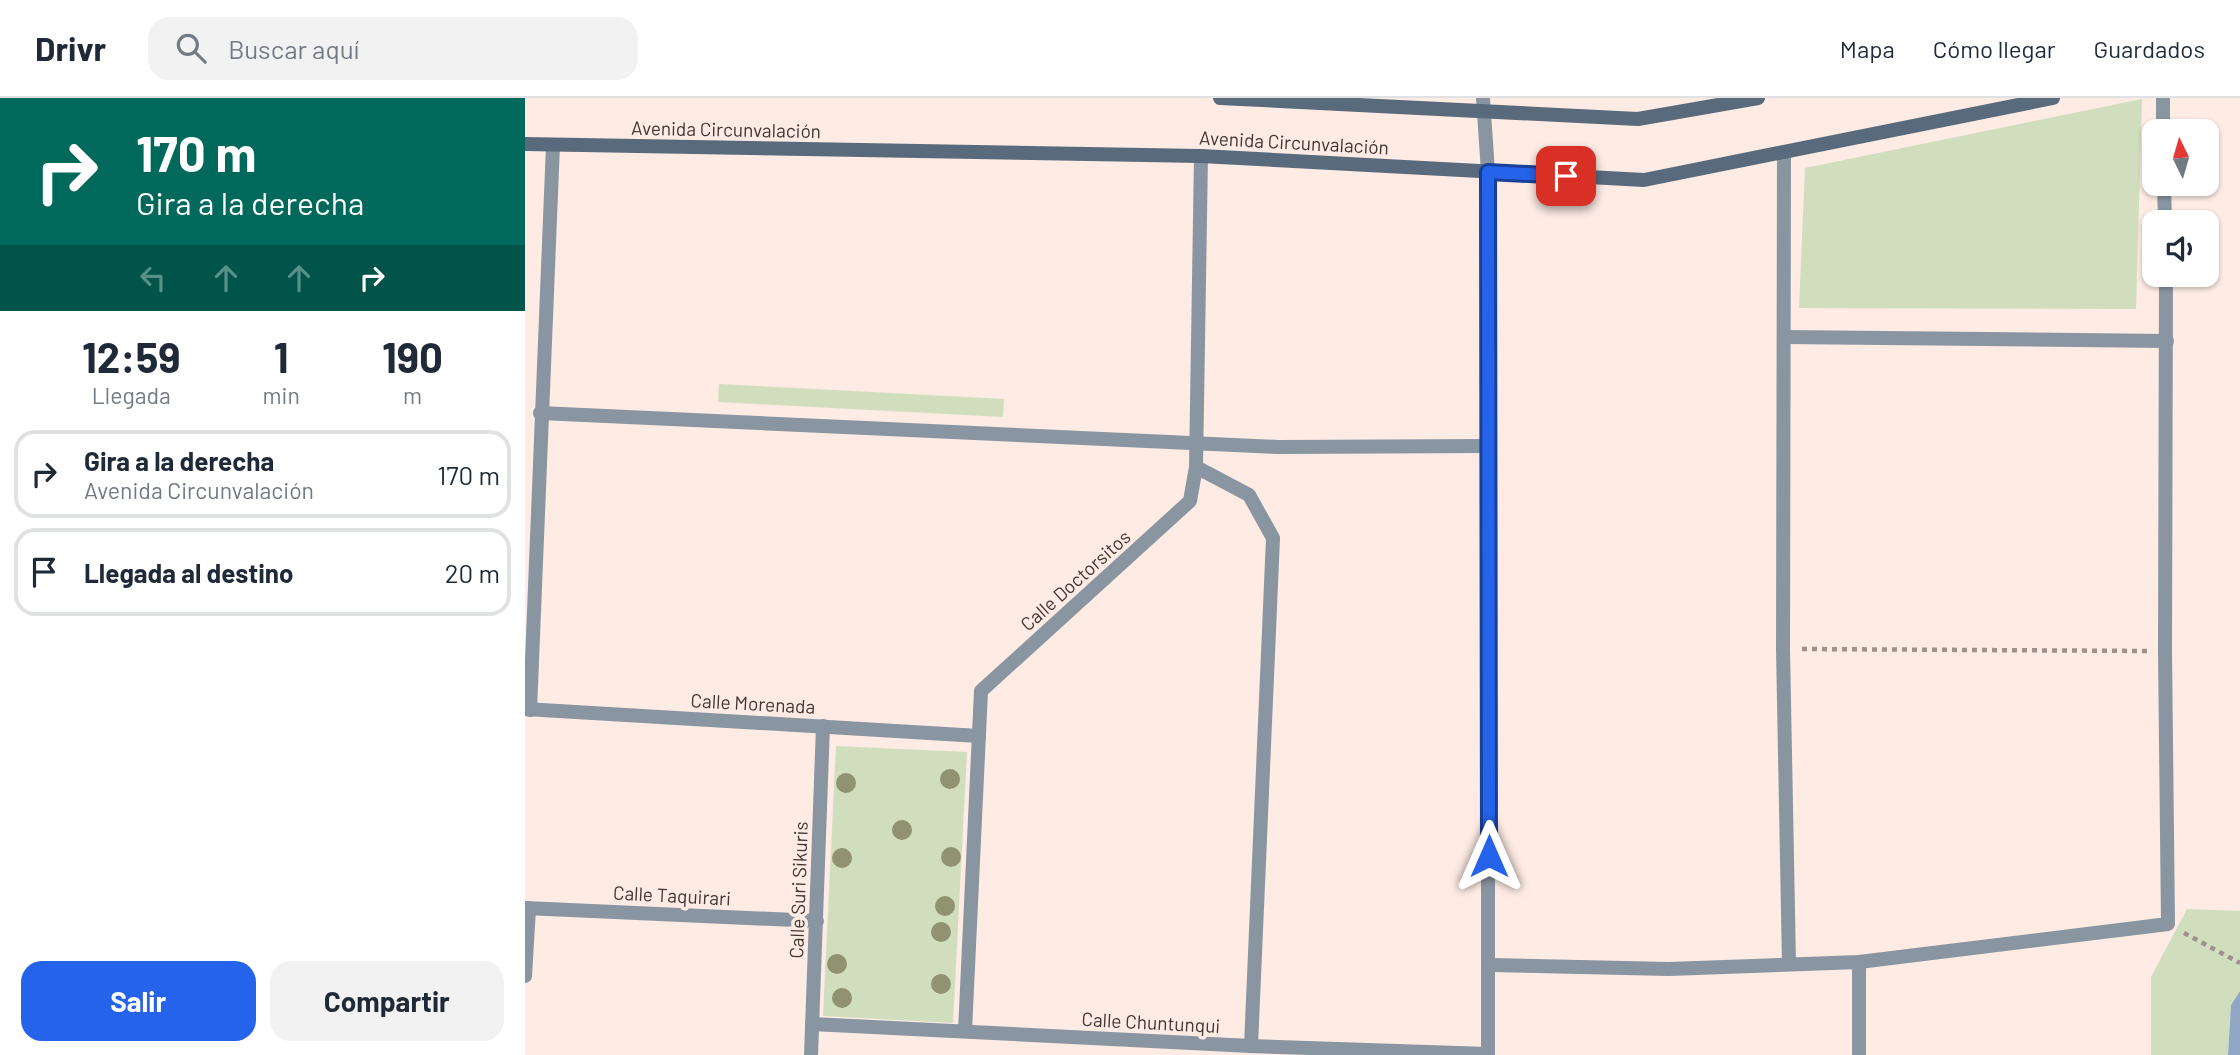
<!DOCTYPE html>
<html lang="es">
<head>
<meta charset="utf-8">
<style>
	:root { --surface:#fff; --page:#f2f2f3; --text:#1f2937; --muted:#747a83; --line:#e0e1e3; --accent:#2563eb }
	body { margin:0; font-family:Barlow,sans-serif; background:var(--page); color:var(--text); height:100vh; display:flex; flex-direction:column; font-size:26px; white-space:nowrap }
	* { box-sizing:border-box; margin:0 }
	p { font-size:23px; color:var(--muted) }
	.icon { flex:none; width:38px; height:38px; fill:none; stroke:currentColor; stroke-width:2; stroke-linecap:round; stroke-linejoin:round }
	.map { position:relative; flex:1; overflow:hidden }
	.panel { display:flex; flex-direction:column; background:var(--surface); width:525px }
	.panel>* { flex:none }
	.banner { background:#00695c; color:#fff; overflow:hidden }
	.needle { width:46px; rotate:355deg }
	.buttons { position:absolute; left:1617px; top:21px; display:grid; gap:14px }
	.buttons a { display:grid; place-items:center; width:77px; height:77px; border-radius:14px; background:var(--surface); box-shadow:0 2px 5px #0004; font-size:35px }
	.pin { position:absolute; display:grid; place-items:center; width:60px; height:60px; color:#fff; margin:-30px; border-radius:14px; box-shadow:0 4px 10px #0006 }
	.me { position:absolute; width:77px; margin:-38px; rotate:0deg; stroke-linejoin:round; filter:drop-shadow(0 0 5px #0008) }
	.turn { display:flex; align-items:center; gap:24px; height:147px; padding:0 21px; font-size:32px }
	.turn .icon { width:91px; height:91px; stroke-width:2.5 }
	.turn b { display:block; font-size:49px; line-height:60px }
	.lanes { display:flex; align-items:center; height:66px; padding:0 21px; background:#0003; justify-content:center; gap:35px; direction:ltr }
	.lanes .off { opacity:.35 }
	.eta { display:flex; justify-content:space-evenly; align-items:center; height:119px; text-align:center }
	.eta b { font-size:42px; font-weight:700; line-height:49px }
	.primary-button { display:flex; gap:14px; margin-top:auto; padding:14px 21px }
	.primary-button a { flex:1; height:80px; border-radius:21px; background:var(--accent); color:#fff; font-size:28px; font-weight:700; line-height:80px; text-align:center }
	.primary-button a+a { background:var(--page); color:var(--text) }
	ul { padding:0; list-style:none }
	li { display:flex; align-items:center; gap:21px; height:88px; margin:0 14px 10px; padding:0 7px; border:4px solid var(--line); border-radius:21px }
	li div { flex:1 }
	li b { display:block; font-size:26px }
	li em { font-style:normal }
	header { display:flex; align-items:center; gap:42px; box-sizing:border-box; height:98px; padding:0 35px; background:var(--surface); border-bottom:2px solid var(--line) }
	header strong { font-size:33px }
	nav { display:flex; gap:38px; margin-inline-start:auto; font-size:24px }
	.search { width:490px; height:63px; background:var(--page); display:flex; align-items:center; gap:18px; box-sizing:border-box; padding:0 24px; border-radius:21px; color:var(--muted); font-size:26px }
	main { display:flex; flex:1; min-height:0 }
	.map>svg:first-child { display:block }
</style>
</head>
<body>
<header>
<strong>Drivr</strong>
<div class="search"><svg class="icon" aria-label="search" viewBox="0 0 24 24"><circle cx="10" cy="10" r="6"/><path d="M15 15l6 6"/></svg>Buscar aquí</div>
<nav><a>Mapa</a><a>Cómo llegar</a><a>Guardados</a></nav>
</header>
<main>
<section class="panel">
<div class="banner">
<div class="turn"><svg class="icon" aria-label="right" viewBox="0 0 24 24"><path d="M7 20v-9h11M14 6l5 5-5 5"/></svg><div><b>170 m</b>Gira a la derecha</div></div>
<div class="lanes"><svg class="icon off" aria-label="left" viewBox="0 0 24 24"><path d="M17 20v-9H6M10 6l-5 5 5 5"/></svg><svg class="icon off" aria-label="ahead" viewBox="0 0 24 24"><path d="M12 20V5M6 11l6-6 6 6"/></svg><svg class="icon off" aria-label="ahead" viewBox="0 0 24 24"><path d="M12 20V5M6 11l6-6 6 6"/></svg><svg class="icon" aria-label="right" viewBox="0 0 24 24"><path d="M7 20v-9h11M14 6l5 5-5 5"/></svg></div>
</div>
<div class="eta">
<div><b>12:59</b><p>Llegada</p></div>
<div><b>1</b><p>min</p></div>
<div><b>190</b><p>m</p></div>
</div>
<ul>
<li><svg class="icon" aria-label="right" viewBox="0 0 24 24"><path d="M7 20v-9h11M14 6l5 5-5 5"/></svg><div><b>Gira a la derecha</b><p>Avenida Circunvalación</p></div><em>170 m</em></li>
<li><svg class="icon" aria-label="arrive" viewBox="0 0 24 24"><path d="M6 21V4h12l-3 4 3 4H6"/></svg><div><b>Llegada al destino</b></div><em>20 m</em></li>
</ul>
<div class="primary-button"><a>Salir</a><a>Compartir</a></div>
</section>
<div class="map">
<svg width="1715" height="957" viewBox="0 0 1715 957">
	<rect width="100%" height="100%" fill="#fdebe4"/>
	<g fill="#d0debe">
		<polygon points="1617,1 1611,211 1274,210 1280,70"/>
		<polygon points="194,286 479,301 478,319 193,304"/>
		<polygon points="311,648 442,654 428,925 298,918"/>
		<polygon points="1662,811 1715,813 1715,893 1706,907 1703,957 1626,957 1626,879"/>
	</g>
	<polygon fill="#91a5c5" points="1715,893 1715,957 1703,957 1706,907"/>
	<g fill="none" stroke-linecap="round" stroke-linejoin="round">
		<g stroke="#9f908a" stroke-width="4.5" stroke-dasharray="5 5" stroke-linecap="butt">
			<polyline points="1277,551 1622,553"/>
			<polyline points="1659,835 1715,865"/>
		</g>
		<g stroke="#8995a1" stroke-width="14">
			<polyline points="958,0 963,74 963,957"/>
			<polyline points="1638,0 1638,33"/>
			<polyline points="1259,54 1258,551 1264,866"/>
			<polyline points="1639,86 1640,124"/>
			<polyline points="1259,239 1642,243"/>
			<polyline points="15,315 753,349 962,348"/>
			<polyline points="671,369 724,397 748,440 726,948"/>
			<polyline points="0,611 454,638"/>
			<polyline points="5,612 28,47"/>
			<polyline points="0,810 292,823"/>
			<polyline points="965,867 1144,871 1334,864 1643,826 1640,553 1641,177"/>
			<polyline points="0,878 4,810"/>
			<polyline points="287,926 726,948 963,956"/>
			<polyline points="440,933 456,593 665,403 671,369 676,58"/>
			<polyline points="286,957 298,628"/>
			<polyline points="1334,957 1334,864"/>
		</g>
		<g stroke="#596a7c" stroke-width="14">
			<polyline points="695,0 1113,21 1233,0"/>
			<polyline points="0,46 676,58 1119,82 1528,0"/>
		</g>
	</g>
	<g fill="#909271">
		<circle cx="425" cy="681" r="10"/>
		<circle cx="321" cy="685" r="10"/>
		<circle cx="377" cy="732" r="10"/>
		<circle cx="426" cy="759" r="10"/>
		<circle cx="317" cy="760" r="10"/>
		<circle cx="420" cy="808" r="10"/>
		<circle cx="416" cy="834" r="10"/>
		<circle cx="312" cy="866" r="10"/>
		<circle cx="416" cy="886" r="10"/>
		<circle cx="317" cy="900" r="10"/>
	</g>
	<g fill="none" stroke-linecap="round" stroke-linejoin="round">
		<g stroke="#184099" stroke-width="18">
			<polyline id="route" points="964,758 963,74 1041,78"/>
		</g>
		<use href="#route" stroke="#2563eb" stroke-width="12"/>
	</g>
	<g text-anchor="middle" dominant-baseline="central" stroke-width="7" stroke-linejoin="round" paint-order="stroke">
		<g font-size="19" fill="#413631" stroke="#fdebe4">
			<text transform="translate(201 31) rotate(1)">Avenida Circunvalación</text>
			<text transform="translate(769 44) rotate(3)">Avenida Circunvalación</text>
			<text transform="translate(550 482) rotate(-42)">Calle Doctorsitos</text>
			<text transform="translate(228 605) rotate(3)">Calle Morenada</text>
			<text transform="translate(273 792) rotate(-88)">Calle Suri Sikuris</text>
			<text transform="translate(147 797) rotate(3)">Calle Taquirari</text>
			<text transform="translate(626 924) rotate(3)">Calle Chuntunqui</text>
		</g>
	</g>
</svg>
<div class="buttons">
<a><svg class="needle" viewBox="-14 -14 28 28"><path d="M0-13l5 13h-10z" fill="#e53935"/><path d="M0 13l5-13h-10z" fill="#747a83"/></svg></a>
<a><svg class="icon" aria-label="sound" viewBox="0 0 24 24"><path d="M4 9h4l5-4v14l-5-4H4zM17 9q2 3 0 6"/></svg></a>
</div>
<div class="pin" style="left:1041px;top:78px;background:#d93025"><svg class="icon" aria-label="arrive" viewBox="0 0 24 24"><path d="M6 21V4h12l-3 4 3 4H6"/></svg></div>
<svg class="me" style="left:964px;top:758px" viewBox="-20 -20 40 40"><path d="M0-17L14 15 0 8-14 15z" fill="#2563eb" stroke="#fff" stroke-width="4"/></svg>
</div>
</main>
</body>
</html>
